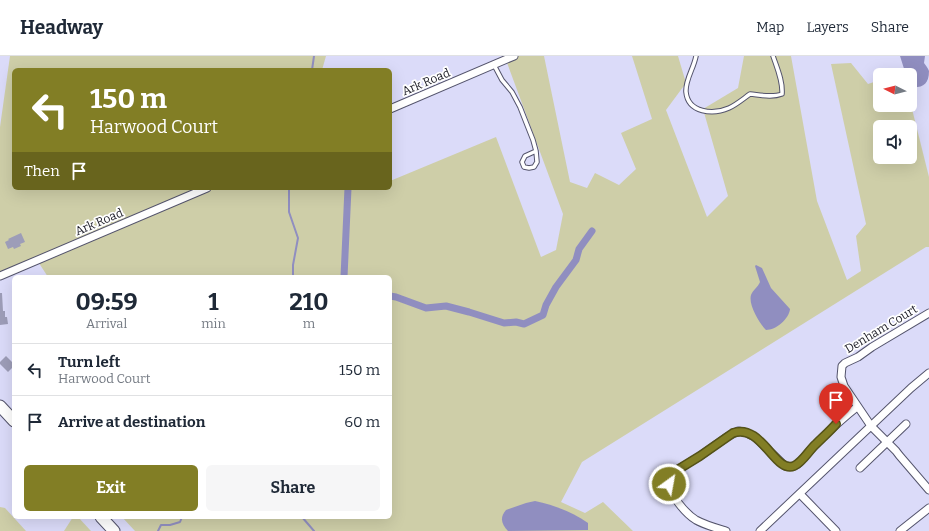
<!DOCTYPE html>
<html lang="en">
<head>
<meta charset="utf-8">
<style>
	:root { --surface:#fff; --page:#f6f6f7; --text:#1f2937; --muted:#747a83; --line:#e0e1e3; --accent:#827e25 }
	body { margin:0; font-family:Bitter,serif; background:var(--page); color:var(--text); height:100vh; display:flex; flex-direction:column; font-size:15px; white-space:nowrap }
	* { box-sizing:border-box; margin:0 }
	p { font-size:13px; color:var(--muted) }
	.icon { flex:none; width:22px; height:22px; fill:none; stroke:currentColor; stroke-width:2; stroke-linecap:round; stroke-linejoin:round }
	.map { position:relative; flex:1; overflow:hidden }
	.sheet { position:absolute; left:12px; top:219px; width:380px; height:244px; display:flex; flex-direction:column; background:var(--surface); border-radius:6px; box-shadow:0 4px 16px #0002 }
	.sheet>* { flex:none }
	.guide { position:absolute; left:12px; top:12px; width:380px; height:122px; border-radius:6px; box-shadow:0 4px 16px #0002; background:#827e25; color:#fff; overflow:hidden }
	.needle { width:26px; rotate:276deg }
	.tools { position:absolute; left:873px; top:12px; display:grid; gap:8px }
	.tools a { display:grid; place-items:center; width:44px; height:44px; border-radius:6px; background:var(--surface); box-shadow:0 4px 16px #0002; font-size:20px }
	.pin { position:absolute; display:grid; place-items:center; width:34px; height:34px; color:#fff; margin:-41px -17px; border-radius:50% 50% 50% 0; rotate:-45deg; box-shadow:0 0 4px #0007 }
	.pin .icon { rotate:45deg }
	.me { position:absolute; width:44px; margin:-22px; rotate:32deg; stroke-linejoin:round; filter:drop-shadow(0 0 3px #0008) }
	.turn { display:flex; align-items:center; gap:14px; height:84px; padding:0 12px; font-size:18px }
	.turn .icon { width:52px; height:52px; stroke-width:2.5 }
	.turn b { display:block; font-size:28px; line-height:34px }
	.then { display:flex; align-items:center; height:38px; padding:0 12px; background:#0003; gap:8px; font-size:15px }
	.eta { display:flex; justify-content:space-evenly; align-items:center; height:68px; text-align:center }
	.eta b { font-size:24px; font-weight:700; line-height:28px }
	.button { display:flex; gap:8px; margin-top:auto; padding:8px 12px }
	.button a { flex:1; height:46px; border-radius:6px; background:var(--accent); color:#fff; font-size:16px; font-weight:700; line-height:46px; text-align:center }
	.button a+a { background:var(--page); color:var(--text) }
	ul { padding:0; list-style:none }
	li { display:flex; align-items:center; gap:12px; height:52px; padding:0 12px; border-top:1px solid var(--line) }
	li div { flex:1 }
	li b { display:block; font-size:15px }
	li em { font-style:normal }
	header { display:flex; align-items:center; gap:24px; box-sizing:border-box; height:56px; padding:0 20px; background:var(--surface); border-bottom:1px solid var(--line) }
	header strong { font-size:19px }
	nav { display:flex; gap:22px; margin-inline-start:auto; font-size:14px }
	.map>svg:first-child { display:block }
</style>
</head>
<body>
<header>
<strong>Headway</strong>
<nav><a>Map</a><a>Layers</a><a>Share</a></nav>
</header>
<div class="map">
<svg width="929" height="475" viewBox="0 0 929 475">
	<rect width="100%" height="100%" fill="#dbdbf9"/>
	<g fill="#cecea8" fill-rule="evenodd">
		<path d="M 10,0 L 326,0 L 322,14 L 14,14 L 14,132 L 366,132 L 367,134 L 372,132 L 390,132 L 390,125 L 496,81 L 541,201 L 556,194 L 563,158 L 506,4 L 514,0 L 544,0 L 570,126 L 587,132 L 595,117 L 619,129 L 636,113 L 621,77 L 652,63 L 632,0 L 678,0 L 686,27 L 666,54 L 707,161 L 728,140 L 703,53 L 738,32 L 744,0 L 791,0 L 817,145 L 847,224 L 861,215 L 856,180 L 866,168 L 831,8 L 851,7 L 868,28 L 880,24 L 880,49 L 910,49 L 910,45 L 929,121 L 929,191 L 926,191 L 582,406 L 561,446 L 585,457 L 603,446 L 633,475 L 135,475 L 122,461 L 390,461 L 390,221 L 48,221 L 37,204 L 0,219 L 0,71 ZM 880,71 L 910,71 L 910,101 L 880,101 Z"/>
		<polygon points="0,451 5,452 26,475 0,475"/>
		<polygon points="73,461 78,461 91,475 64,475"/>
	</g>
	<g fill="#908ec0">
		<path d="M 900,0 L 925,0 L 924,7 C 926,10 928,12 929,15 C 929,29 922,32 911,31 L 910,19 L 906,19 Z"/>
		<path d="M 756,209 L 762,212 L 771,232 L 790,253 C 789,263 776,274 766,274 C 760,268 748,249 751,239 C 753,234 758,231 760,226 L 755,210 Z"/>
		<path d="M 535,445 C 554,449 572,456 588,467 L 588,474 L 508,475 C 502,469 499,462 506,454 L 526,447 Z"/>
	</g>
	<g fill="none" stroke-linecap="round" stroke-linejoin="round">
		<g stroke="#908ec0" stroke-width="2">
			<polyline points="312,14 314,0"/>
			<polyline points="289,132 289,156 298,182 293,209 293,221"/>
			<polyline points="302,461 314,475"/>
			<polyline points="158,475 161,469 170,469 180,466 182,461"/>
		</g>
		<g stroke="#908ec0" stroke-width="7">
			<polyline points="344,221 348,132"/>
			<polyline points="390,240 396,241 426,252 446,250 469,256 504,267 516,266 524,268 543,259 546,249 556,231 576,204 579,193 592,175"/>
		</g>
	</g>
	<g fill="#9d9db8">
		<polygon points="21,177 25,186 20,188 21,190 14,193 13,191 8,193 5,186 9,184 8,183"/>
		<polygon points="0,237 2,237 3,255 5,255 5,261 7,261 8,268 0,269"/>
		<polygon points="6,300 14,308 14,310 8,316 0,308 0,306"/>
	</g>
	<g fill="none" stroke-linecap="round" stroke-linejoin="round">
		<g stroke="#54546c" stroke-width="5.5">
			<g id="lane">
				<path d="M 696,0 C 694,12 685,24 686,36 C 688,57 713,59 729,52 C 736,49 743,43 750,38 C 760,39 772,42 782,38 C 783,25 777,12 773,0"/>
				<polyline points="494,9 502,24 512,36 520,51 533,84 536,95 537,106 534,111 529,112 524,111 522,106 525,100 536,95"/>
			</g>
		</g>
		<g stroke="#54546c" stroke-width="9">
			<g id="street">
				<polyline points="390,53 514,0"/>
				<polyline points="0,220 207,132"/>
				<polyline points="929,257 872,291 858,301 845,307 842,310 841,321 844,330 871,370 896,395 899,399 929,434"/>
				<polyline points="860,412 906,368"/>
				<polyline points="800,438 836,475"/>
				<path d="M 726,475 C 716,472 705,469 696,464 C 686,458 669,438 669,427 C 669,422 671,419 674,416 L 700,400 L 727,381 L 738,375 L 744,376 L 755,381 L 785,410 C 790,411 795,411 799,407 C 805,401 810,394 816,388 C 829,375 843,362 857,351"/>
				<polyline points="760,475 911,332 929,317"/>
				<polyline points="900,475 929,452"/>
			</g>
		</g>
		<g stroke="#54546c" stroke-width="13">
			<g id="primary">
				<polyline points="0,350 14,365"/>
				<polyline points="101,461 114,475"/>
			</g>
		</g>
		<use href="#lane" stroke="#fff" stroke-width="3.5"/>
		<use href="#street" stroke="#fff" stroke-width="7"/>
		<use href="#primary" stroke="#fff" stroke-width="11"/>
	</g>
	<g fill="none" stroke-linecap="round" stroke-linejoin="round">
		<g stroke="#545218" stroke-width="10">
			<path id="route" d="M 669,428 L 671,419 L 674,416 L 700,400 L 733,377 C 762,367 775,418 794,410 C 803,406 809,394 816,388 C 823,381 830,375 836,368"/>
		</g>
		<use href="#route" stroke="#827e25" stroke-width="7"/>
	</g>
	<g text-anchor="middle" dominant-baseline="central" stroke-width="3.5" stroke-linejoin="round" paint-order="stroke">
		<g font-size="12" fill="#1b1b25" stroke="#fff">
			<text transform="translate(426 26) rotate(-23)">Ark Road</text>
			<text transform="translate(99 166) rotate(-23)">Ark Road</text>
			<text transform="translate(881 273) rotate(-31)">Denham Court</text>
		</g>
	</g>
</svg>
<div class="tools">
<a><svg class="needle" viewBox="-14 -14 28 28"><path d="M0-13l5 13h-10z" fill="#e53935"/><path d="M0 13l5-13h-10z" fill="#747a83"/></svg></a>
<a><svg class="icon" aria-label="sound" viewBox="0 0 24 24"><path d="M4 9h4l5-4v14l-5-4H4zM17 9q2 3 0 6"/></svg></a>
</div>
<div class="pin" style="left:836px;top:368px;background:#d93025"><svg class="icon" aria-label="arrive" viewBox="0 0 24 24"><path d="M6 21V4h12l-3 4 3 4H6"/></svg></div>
<svg class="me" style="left:669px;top:428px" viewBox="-20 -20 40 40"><circle r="17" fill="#827e25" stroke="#fff" stroke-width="3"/><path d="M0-11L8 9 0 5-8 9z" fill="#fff"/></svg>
<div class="guide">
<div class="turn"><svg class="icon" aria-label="left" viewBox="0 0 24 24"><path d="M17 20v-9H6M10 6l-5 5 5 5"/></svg><div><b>150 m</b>Harwood Court</div></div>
<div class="then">Then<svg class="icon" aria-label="arrive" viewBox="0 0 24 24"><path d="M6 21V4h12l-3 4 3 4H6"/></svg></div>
</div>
<section class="sheet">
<div class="eta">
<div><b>09:59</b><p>Arrival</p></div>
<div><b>1</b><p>min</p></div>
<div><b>210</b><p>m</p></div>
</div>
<ul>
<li><svg class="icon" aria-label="left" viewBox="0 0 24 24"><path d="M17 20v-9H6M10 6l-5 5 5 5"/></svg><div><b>Turn left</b><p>Harwood Court</p></div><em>150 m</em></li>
<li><svg class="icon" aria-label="arrive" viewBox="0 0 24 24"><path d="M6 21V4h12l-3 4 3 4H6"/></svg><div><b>Arrive at destination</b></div><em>60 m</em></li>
</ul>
<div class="button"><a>Exit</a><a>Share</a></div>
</section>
</div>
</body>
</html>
